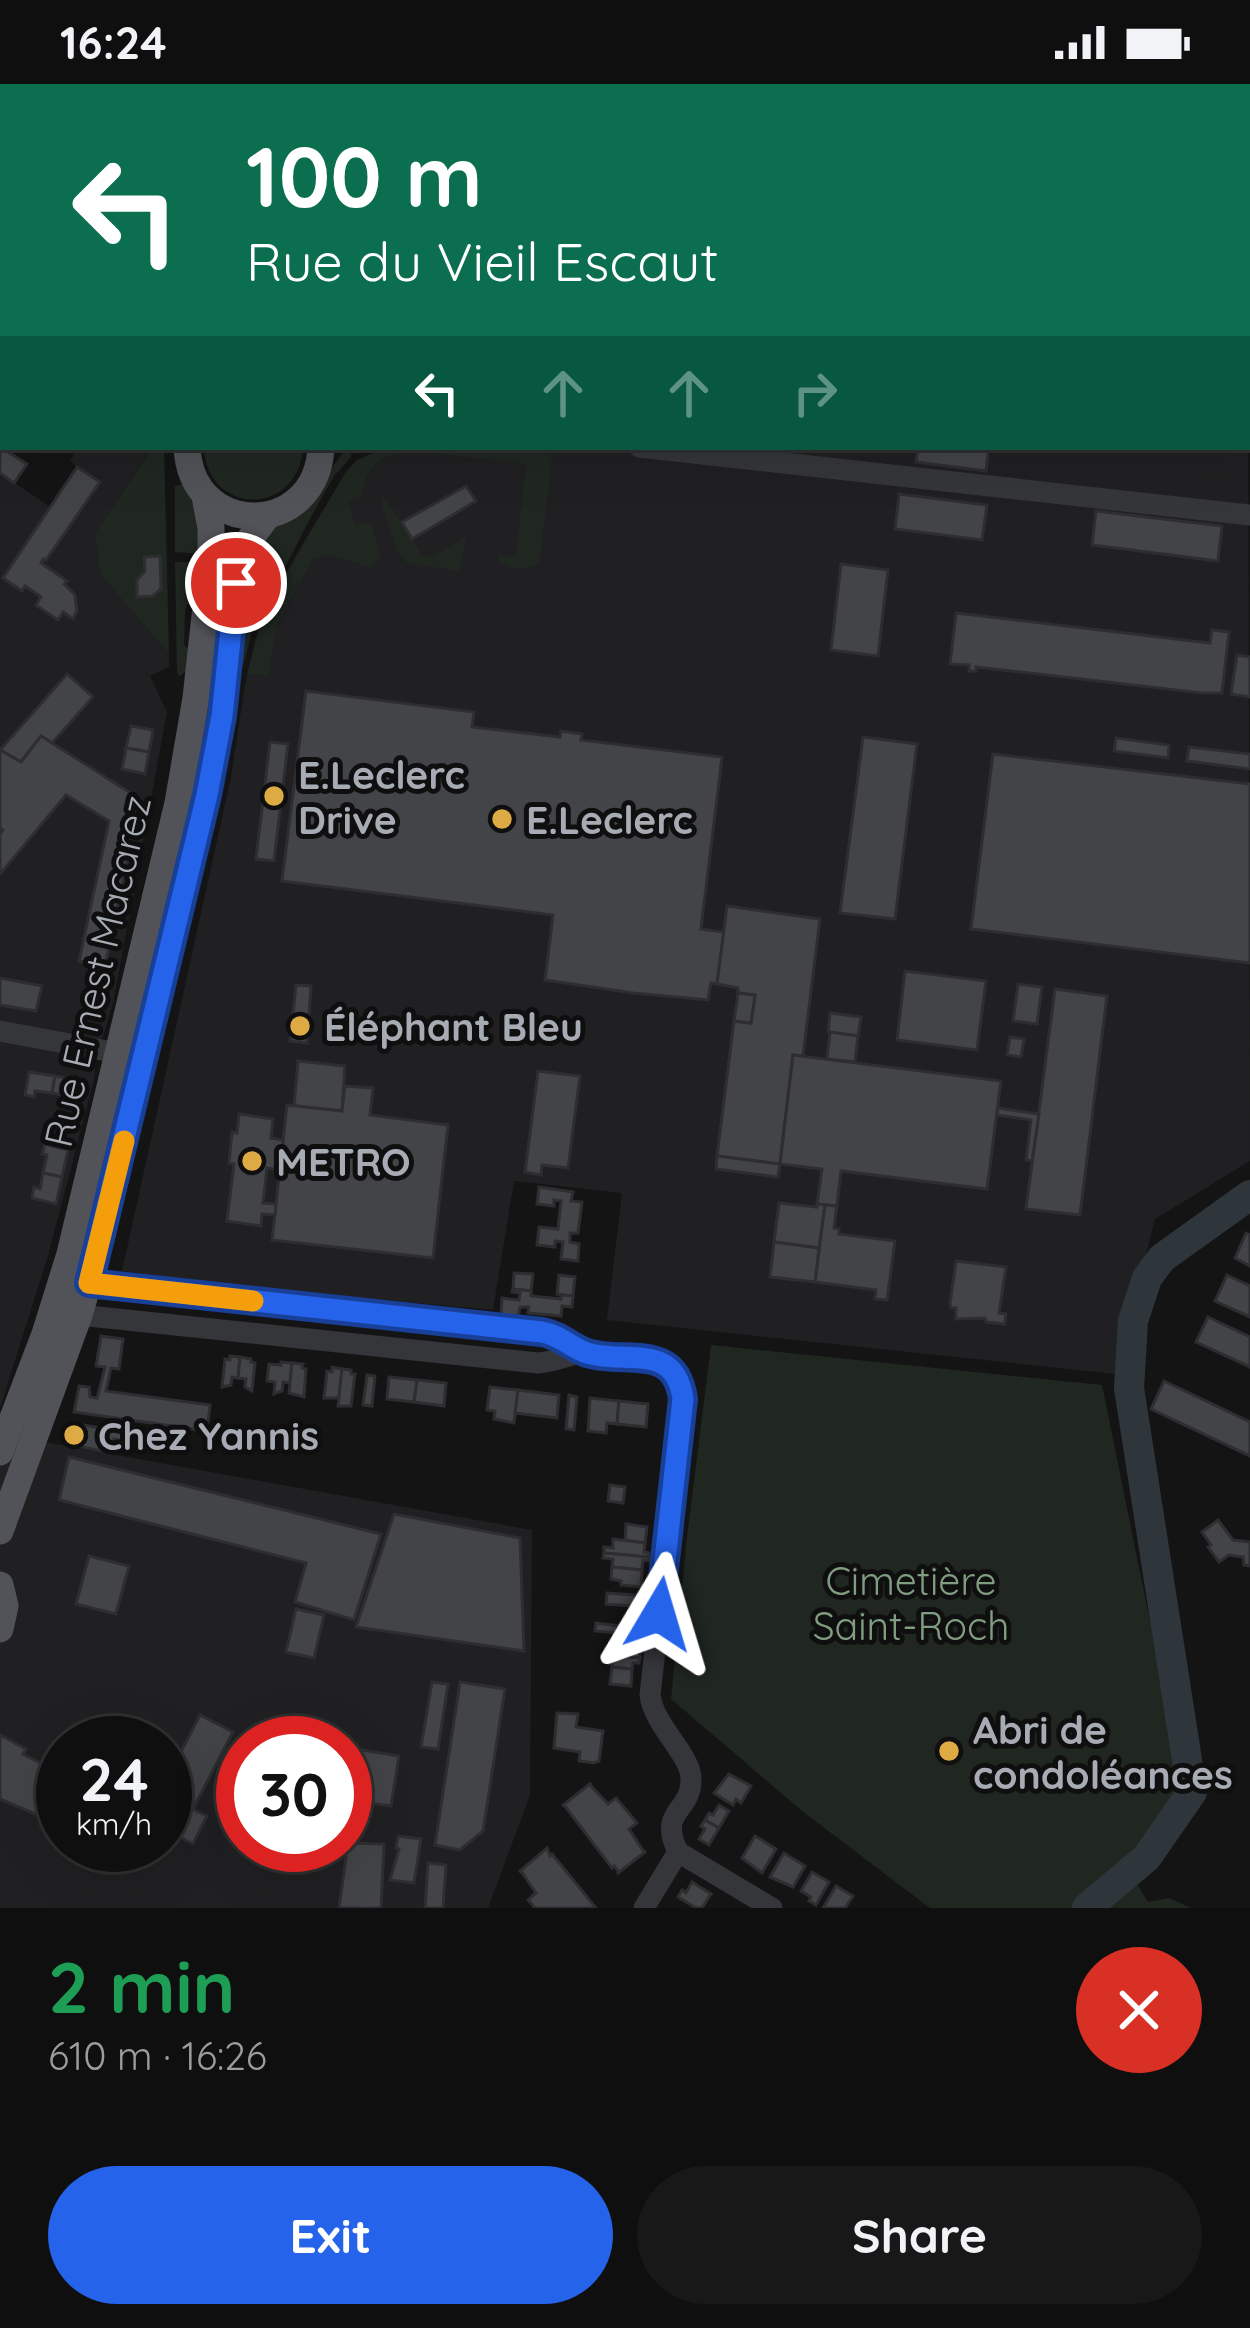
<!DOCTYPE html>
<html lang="en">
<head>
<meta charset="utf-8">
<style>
	:root { --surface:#0f0f10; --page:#181819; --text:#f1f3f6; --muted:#9b9c9f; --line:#2f2f30; --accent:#2563eb }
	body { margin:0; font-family:Quicksand,sans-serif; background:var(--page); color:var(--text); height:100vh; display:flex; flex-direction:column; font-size:45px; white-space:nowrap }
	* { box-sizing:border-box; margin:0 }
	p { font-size:39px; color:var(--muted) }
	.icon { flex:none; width:66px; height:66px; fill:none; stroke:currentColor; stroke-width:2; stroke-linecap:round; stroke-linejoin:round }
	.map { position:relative; height:1824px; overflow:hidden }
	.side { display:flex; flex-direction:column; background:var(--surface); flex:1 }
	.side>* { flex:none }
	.banner { position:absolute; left:0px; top:0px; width:1251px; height:366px; box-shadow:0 12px 48px #0002,0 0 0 3px var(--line); background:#0b6e4f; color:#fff; overflow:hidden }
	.speed { position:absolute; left:36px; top:1632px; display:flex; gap:24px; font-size:60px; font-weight:700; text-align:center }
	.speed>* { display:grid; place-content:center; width:156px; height:156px; border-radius:50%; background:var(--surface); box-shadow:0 12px 48px #0002,0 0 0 3px var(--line); line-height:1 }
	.speed small { font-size:30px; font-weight:400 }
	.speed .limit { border:18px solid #d22; background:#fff; color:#111 }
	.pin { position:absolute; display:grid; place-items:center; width:102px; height:102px; color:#fff; margin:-51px; border:6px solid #fff; border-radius:50%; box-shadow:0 3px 12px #0007 }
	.me { position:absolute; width:132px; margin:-66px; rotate:7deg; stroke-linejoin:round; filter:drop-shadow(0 0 9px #0008) }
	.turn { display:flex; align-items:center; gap:42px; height:252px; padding:0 48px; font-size:54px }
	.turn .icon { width:156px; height:156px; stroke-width:2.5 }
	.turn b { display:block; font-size:84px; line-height:102px }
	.lanes { display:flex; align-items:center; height:114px; padding:0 48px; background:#0003; justify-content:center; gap:60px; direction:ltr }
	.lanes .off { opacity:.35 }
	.round { display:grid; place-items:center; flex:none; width:126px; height:126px; border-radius:63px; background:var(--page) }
	.summary { display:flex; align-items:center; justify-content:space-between; height:204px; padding:0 48px }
	h1 { font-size:72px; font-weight:800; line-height:90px; color:#1e9e55 }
	.cta { display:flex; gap:24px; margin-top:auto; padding:24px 48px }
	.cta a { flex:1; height:138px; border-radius:72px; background:var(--accent); color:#fff; font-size:48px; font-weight:800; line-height:138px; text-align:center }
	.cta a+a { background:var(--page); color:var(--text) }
	.status { display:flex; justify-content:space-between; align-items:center; height:84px; padding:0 60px; background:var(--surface); direction:ltr }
	.status svg { height:33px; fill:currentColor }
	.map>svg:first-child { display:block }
</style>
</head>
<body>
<div class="status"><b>16:24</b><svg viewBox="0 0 49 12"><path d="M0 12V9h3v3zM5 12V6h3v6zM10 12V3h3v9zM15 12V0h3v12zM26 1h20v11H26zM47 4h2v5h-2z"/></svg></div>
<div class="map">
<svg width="1250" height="1824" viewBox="0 0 1250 1824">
	<rect width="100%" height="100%" fill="#141415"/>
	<g fill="#202022" fill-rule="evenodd">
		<polygon points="199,0 934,0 933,3 199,3"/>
		<polygon points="1248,304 1250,1077 1155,1135 1116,1290 607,1236 622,1109 514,1097 493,1226 225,1201 122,1187 231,693 245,601 257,549 264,528 305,456 346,388 357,376 387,368 387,363 1248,363"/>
		<polygon points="79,363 153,363 95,449 100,490 169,570 169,583 150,592 167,628 113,919 95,980 95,992 48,1172 0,1324 0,389 49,422 77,383 70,376"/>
		<path d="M 0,1350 L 532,1446 L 530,1711 L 488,1824 L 0,1824 ZM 63,1659 L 165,1659 L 165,1761 L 63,1761 ZM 243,1659 L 345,1659 L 345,1761 L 243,1761 Z"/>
	</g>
	<g fill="#202721">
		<polygon points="934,0 1250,0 1250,304 1248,3 933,3"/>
		<polygon points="153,363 164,363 169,570 100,490 95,449"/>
		<path d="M 204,363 L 303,363 C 299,433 207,433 204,363 Z"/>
		<polygon points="347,363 352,372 334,392 312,431 252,547 242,587 245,503 263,448 329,388"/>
		<path d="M 387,363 L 493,363 L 549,370 L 552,376 L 539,479 C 523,486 515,486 499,477 L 499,471 L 516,472 L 526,380 C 504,377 482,374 460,372 C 419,367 367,357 362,413 L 349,418 L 355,441 L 370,438 L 379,464 L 380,476 L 370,483 L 327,471 L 312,476 L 276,542 L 269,591 L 247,590 L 264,528 L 346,388 L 357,376 Z"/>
		<polygon points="184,400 194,414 201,470 175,468 175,402"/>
		<polygon points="382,410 422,471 433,472 462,455 466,455 459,487 407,479 397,467 381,418"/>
		<polygon points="175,478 199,478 185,528 184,561 189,566 192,584 179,592 177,588"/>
		<polygon points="711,1261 1102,1301 1184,1705 1124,1779 1148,1818 1169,1814 1191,1824 930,1824 802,1727 671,1615 687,1453"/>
	</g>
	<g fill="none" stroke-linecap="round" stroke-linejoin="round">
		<polyline stroke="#2e363c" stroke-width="30" points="1087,1824 1147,1773 1192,1708 1129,1304 1133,1237 1147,1194 1162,1174 1250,1111"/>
	</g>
	<g fill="#434448" stroke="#2e2e31" stroke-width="3">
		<polygon points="739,0 898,0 897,3 739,3"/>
		<polygon points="0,363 27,380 14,399 0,389"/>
		<polygon points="918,363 989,363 986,387 916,378"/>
		<polygon points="77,383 100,398 46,476 43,475 41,479 67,497 64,500 75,511 77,527 73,535 63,528 58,536 36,521 41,513 25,502 22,507 3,494"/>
		<polygon points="466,402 476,417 412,455 402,438"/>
		<polygon points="899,410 987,421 982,456 895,445"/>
		<polygon points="1096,427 1222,442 1218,477 1092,461"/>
		<polygon points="160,472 161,505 153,512 137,513 137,496 145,487 144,473"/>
		<polygon points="841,480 888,486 878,572 831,566"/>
		<polygon points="956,529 1210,559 1212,546 1229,548 1222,609 1202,609 976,583 976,587 969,587 969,581 950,580"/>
		<polygon points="1237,571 1250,573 1250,613 1231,610"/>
		<polygon points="67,590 93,613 52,659 41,652 21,678 0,666"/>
		<polygon points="306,607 474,628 472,643 560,653 561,647 582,650 581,656 722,673 701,845 724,848 717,900 711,899 708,916 633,909 545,896 553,831 282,797"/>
		<polygon points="131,642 153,646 149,668 126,664"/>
		<polygon points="41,652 140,715 105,882 79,877 109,737 66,711 0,790 0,750 3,746 0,744 0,666 21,678"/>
		<polygon points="863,653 917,660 895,835 840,829"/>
		<polygon points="1116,654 1169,661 1168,674 1114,667"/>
		<polygon points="270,658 288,660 274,777 256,775"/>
		<polygon points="1189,663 1250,670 1250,685 1187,677"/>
		<polygon points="126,664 149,668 145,690 122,685"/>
		<polygon points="993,670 1250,700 1250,879 971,845"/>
		<polygon points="727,822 820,835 803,972 793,971 780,1080 717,1072 734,937 751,939 755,911 738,909 738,904 717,900"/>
		<polygon points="905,887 986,897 977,966 897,956"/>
		<polygon points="0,894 42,902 36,927 0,921"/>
		<polygon points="1018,900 1042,903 1037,940 1013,937"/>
		<polygon points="296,901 311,902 307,959 290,957"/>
		<polygon points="1055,905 1107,912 1080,1131 1026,1125"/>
		<polygon points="738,909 755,911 751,939 734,937"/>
		<polygon points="830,929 861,933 858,952 828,948"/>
		<polygon points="830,948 858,952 855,978 827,975"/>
		<polygon points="1010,953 1024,955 1021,973 1007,971"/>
		<polygon points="793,971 1001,997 987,1105 841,1087 837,1122 817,1120 822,1085 780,1080"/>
		<polygon points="298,977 345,982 342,1027 294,1022"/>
		<polygon points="538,987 580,992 568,1084 542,1081 541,1091 525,1088"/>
		<polygon points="29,988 55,992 52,1009 35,1007 34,1013 25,1011"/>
		<polygon points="55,992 81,997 77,1020 68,1019 69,1012 52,1009"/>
		<polygon points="345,1002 373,1004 370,1031 448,1041 433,1174 272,1156 287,1021 342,1027"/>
		<polygon points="998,1024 1039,1030 1032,1077 1026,1076 1031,1036 997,1031"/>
		<polygon points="239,1030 273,1035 271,1054 283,1056 280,1086 267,1084 263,1119 276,1120 275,1131 262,1130 261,1142 227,1137 234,1080 229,1079 232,1048 237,1049"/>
		<polygon points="45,1060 68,1066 62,1093 43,1089 47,1071 42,1070"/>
		<polygon points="717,1072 780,1080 778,1093 716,1085"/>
		<polygon points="43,1089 62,1093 56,1120 32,1114 34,1103 40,1105"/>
		<polygon points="539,1103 573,1108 571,1117 582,1118 578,1149 570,1149 570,1158 579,1160 578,1177 561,1175 563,1158 555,1157 555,1163 537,1161 539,1143 558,1145 561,1117 554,1116 554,1122 537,1120"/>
		<polygon points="779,1119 817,1123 817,1120 825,1121 819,1164 774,1158"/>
		<polygon points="825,1121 837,1122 834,1144 839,1145 839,1150 895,1157 887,1216 875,1215 876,1206 815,1198"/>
		<polygon points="1246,1149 1250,1151 1250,1182 1235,1174"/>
		<polygon points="774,1158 819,1164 815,1198 770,1193"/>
		<polygon points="956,1177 1006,1183 999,1229 1006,1230 1005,1240 986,1238 985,1234 956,1235 956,1224 951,1224 950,1220"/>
		<polygon points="514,1189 533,1190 531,1207 513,1205"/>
		<polygon points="559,1191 575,1193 573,1212 557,1210"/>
		<polygon points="1227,1191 1250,1202 1250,1233 1215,1217"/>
		<polygon points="513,1205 531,1207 531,1212 561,1215 561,1211 573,1212 572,1223 562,1222 561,1232 528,1229 529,1223 520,1223 518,1233 501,1231 502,1214 519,1216 520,1209 512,1208"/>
		<polygon points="1208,1233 1250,1253 1250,1283 1196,1258"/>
		<polygon points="101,1252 123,1255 119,1285 111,1284 106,1307 210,1321 207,1347 74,1328 79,1302 89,1303 90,1313 97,1314 105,1283 96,1282"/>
		<polygon points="230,1272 240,1273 238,1294 232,1293 231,1301 222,1303 225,1275 230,1276"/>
		<polygon points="240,1273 251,1275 251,1278 255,1279 252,1307 245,1303 246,1295 238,1294"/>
		<polygon points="281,1278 292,1279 290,1299 283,1298 282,1307 274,1310 275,1298 267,1297 269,1280 281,1281"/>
		<polygon points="292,1279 303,1280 302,1284 306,1285 304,1313 289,1309"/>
		<polygon points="332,1283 342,1285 339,1314 324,1314 327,1287 332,1288"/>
		<polygon points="342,1285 351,1286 351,1290 355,1290 351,1322 338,1322"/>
		<polygon points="367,1291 375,1292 372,1322 363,1321"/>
		<polygon points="389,1293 417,1296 414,1318 387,1315"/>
		<polygon points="417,1296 446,1299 444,1322 414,1318"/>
		<polygon points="1164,1297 1250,1338 1250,1372 1151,1325"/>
		<polygon points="490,1303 518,1306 514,1339 494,1335 495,1327 487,1326"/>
		<polygon points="518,1306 559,1311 557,1334 515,1329"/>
		<polygon points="569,1311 577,1313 574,1346 566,1345"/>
		<polygon points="590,1314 619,1317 617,1340 607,1339 606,1349 588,1347"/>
		<polygon points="619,1317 648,1320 646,1343 617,1340"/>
		<polygon points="72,1339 123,1348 122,1357 114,1355 112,1369 67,1360"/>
		<polygon points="69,1373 381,1450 354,1536 295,1518 306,1479 59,1416"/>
		<polygon points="610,1401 625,1403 623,1419 608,1417"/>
		<polygon points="394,1430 520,1454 524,1567 356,1543"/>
		<polygon points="1218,1436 1233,1456 1250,1458 1250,1482 1244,1481 1243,1473 1229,1471 1219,1478 1208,1463 1211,1461 1202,1448"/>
		<polygon points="626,1440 647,1443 645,1459 625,1456"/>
		<polygon points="613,1455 645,1459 644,1468 649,1469 649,1473 604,1469 604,1463 613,1464"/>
		<polygon points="604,1469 649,1473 649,1477 643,1476 642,1486 612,1483 613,1475 603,1474"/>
		<polygon points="89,1472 129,1482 116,1530 76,1520"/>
		<polygon points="612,1483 642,1486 641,1503 621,1501 621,1497 611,1495"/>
		<polygon points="607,1509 646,1512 645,1523 606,1520"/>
		<polygon points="296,1525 324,1531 314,1574 286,1568"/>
		<polygon points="596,1539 637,1544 635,1560 615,1557 616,1549 595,1547"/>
		<polygon points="615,1557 635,1560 634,1568 640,1569 640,1574 613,1572"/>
		<polygon points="613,1572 640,1574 639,1579 633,1579 632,1585 612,1583"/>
		<polygon points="612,1583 632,1585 631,1602 610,1600"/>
		<polygon points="432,1598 448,1600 438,1665 421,1663"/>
		<polygon points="460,1598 505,1605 483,1747 460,1766 435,1761"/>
		<polygon points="557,1629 578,1630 576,1643 603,1647 599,1677 594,1679 579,1677 580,1668 554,1664"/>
		<polygon points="200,1631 233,1648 193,1725 207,1732 193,1760 165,1745 165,1699"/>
		<polygon points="0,1651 26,1665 23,1670 63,1691 63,1742 0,1715"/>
		<polygon points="362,1666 399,1672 391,1722 355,1717"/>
		<polygon points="729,1690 751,1702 741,1719 736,1715 733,1721 714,1709"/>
		<polygon points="591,1699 590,1701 608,1720 616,1714 637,1739 629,1745 644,1768 646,1767 617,1790 619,1788 614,1782 612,1784 564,1721 562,1722"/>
		<polygon points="719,1721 729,1727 719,1744 705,1736 709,1729 713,1731"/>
		<polygon points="705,1736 719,1744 709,1761 699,1755 705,1745 701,1742"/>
		<polygon points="398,1752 421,1755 414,1799 390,1796 399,1765 396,1764"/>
		<polygon points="755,1752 776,1765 762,1789 742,1774"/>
		<polygon points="348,1759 384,1760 381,1824 339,1824"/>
		<polygon points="547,1764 550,1772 552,1770 596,1824 535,1824 528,1816 536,1809 521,1787 519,1788"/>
		<polygon points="784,1769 805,1782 793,1803 770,1793"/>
		<polygon points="428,1779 446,1781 443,1824 425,1824"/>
		<polygon points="812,1788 829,1798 816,1821 809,1817 811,1813 801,1807"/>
		<polygon points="692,1798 711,1810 702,1824 696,1824 678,1813 682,1806 686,1809"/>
		<polygon points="836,1802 853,1812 845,1824 823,1824"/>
	</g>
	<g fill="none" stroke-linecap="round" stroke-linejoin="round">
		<g stroke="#35363a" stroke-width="21">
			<polyline points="639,363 1250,431"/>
			<polyline points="0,947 118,969"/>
			<polyline points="89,1199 542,1248 563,1254 585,1268"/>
			<path d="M 79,1231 L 538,1279 C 555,1278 570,1270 586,1268 C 596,1268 607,1270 616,1271 C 650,1274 677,1274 683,1315 L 650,1611 C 654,1643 693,1672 691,1697 C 690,1729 658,1726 678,1768 L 644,1824"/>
			<polyline points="678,1768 772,1824"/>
		</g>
		<g stroke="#515358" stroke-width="27">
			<polyline points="175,0 175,3"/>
			<path d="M 187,363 C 191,455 317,455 321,363"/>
			<polyline points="0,1368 45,1250 70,1170 178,719 196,614 211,477 211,444 205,412"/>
			<polyline points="0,1447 79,1231 102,1151 207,711 222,632 238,481 247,459 268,431"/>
			<polyline points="0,1501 5,1522 0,1545"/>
		</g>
		<g stroke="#4e5054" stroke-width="9">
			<polyline id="rail" points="250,0 251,3"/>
		</g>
		<use href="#rail" stroke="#0f0f10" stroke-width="4.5" stroke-dasharray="14" stroke-linecap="butt"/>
	</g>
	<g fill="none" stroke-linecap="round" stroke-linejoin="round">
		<g stroke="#184099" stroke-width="30">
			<path id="route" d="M 236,499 L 222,632 L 207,711 L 89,1199 L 542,1248 C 560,1251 570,1263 587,1269 C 625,1281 675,1257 683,1315 L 659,1530"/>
		</g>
		<use href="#route" stroke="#2563eb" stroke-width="21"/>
		<polyline stroke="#f59e0b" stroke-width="21" points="124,1057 89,1199 253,1217"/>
	</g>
	<g fill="#ddaa43" stroke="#0f0f10" stroke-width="4.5">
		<circle cx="274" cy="712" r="12"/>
		<circle cx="502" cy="735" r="12"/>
		<circle cx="300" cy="942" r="12"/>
		<circle cx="252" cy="1077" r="12"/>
		<circle cx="74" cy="1351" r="12"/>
		<circle cx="949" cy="1667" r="12"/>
	</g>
	<g text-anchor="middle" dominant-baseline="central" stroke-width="10" stroke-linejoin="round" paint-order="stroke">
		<g font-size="39" font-weight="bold" fill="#a7abb4" stroke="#0f0f10" text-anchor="start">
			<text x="298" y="690">E.Leclerc<tspan x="298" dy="45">Drive</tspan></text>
			<text x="526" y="735">E.Leclerc</text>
			<text x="324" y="942">Éléphant Bleu</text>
			<text x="276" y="1077">METRO</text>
			<text x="98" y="1351">Chez Yannis</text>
			<text x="973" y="1645">Abri de<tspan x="973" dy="45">condoléances</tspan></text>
		</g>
		<g font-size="39" fill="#a7abb4" stroke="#0f0f10">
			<text transform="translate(97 887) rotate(-77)">Rue Ernest Macarez</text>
		</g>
		<g font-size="39" fill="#809d81" stroke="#0f0f10">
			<text x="911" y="1496">Cimetière<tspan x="911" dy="45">Saint-Roch</tspan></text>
		</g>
	</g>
</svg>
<div class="speed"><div>24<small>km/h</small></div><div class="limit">30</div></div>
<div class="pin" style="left:236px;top:499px;background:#d93025"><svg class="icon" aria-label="arrive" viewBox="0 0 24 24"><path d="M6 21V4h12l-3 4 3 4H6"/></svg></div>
<svg class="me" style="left:659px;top:1530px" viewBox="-20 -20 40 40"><path d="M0-17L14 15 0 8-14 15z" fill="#2563eb" stroke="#fff" stroke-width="4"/></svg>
<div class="banner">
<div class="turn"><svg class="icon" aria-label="left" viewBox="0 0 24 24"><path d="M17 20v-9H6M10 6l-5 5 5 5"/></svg><div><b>100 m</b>Rue du Vieil Escaut</div></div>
<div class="lanes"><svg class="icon" aria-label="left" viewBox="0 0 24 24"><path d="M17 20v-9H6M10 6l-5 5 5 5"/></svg><svg class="icon off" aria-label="ahead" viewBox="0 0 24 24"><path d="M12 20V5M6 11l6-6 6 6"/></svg><svg class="icon off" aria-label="ahead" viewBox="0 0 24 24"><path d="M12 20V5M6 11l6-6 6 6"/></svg><svg class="icon off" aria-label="right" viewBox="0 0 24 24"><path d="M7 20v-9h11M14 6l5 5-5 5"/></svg></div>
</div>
</div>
<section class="side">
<div class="summary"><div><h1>2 min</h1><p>610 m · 16:26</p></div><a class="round" style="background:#d93025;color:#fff"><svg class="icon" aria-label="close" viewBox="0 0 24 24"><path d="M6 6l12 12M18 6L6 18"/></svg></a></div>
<div class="cta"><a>Exit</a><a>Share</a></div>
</section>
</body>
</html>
